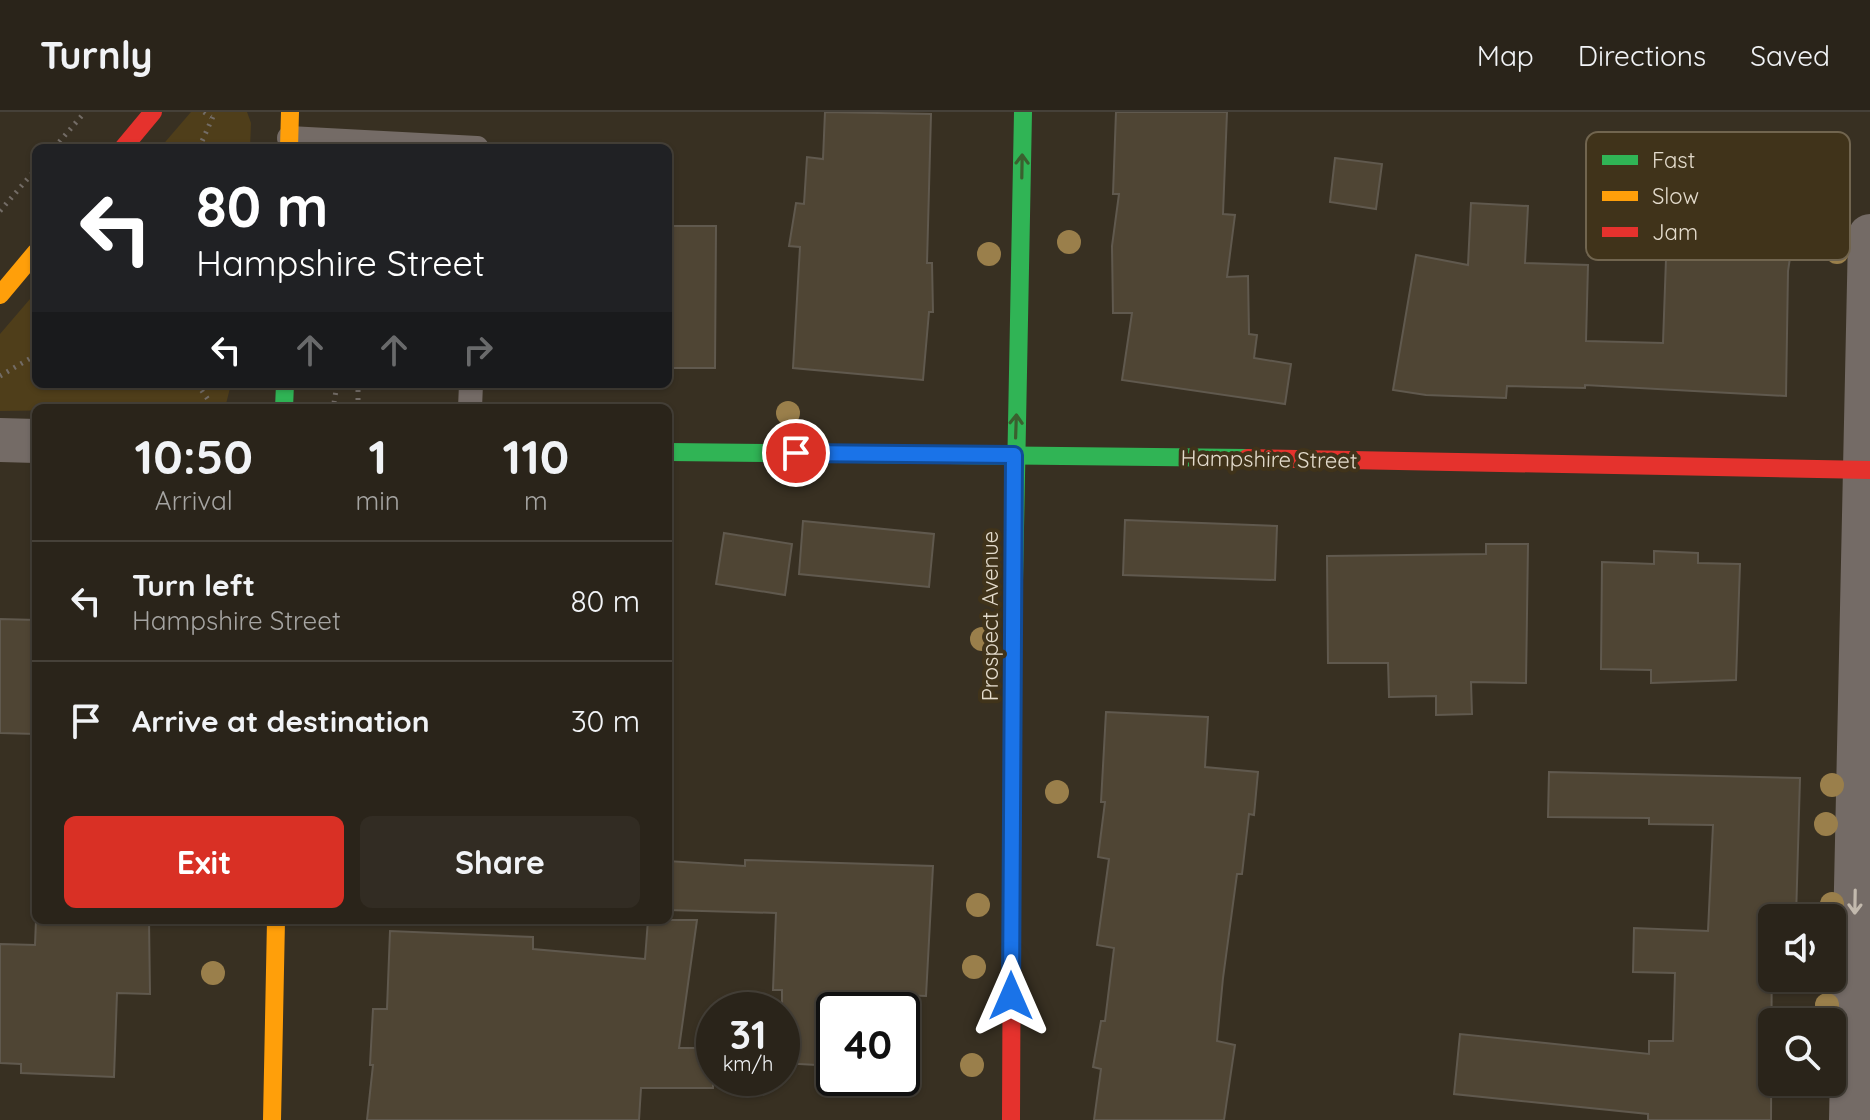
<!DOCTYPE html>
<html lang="en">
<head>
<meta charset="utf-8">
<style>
	:root { --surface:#2a241a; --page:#322c23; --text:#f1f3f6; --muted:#a5a4a2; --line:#464139; --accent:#d93025 }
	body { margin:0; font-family:Quicksand,sans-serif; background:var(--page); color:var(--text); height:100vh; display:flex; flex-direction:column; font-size:30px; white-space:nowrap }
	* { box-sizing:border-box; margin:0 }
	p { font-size:26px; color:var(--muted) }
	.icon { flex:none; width:44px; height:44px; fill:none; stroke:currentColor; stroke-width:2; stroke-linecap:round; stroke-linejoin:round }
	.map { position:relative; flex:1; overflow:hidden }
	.panel { position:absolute; left:32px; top:292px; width:640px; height:520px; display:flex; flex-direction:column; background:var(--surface); border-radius:12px; box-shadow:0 2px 6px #0004,0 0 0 2px var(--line) }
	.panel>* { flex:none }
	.top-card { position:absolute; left:32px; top:32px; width:640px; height:244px; border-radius:12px; box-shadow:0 2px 6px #0004,0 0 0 2px var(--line); background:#202124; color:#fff; overflow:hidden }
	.controls { position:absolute; left:1758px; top:792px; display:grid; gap:16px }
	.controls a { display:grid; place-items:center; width:88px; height:88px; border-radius:12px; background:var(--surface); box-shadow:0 2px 6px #0004,0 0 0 2px var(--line); font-size:40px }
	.speed { position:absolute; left:696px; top:880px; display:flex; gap:16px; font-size:40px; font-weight:700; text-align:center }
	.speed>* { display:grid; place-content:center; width:104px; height:104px; border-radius:50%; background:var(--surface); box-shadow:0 2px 6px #0004,0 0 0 2px var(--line); line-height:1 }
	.speed small { font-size:20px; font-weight:400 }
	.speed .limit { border:4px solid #111; border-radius:12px; background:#fff; color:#111 }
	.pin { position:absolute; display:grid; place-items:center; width:68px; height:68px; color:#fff; margin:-34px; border:4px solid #fff; border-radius:50%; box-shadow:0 2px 8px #0007 }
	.me { position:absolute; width:88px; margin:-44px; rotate:0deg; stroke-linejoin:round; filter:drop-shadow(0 0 6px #0008) }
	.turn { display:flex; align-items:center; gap:28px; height:168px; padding:0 32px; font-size:36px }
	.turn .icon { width:104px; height:104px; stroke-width:2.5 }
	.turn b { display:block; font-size:56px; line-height:68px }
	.lanes { display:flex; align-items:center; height:76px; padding:0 32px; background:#0003; justify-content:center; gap:40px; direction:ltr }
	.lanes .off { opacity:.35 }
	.eta { display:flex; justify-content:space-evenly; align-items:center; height:136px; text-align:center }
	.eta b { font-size:48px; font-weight:700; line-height:56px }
	.action { display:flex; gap:16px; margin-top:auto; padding:16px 32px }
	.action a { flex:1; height:92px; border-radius:12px; background:var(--accent); color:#fff; font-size:32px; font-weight:700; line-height:92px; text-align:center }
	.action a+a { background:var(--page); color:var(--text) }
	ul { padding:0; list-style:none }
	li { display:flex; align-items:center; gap:24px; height:120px; padding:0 32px; border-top:2px solid var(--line) }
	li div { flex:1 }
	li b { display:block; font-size:30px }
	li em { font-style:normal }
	header { display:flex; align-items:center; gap:48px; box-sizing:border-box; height:112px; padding:0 40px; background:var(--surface); border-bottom:2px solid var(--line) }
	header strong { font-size:38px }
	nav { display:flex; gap:44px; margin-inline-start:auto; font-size:28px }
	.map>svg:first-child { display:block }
</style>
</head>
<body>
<header>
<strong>Turnly</strong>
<nav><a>Map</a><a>Directions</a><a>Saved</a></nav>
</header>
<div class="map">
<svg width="1870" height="1008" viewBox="0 0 1870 1008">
	<rect width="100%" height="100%" fill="#383022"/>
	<g fill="#4f3e1a">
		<polygon points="191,0 247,0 251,11 250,36 160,36"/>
		<polygon points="36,180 36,272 231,272 226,292 221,296 0,299 0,222"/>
	</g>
	<g fill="#4f4534" stroke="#60594e" stroke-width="2">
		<polygon points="825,0 931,2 927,151 932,151 933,200 929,200 923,268 793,256 800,135 789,134 796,91 804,92 807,45 823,47"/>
		<polygon points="1116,0 1227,0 1223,102 1235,103 1227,165 1248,164 1249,222 1257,223 1254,246 1291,252 1285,292 1122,268 1132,201 1113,201 1112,134 1119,82 1113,82"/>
		<polygon points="1335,46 1382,52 1376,97 1330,90"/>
		<polygon points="1674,56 1804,60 1804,100 1797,99 1788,159 1786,284 1585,273 1585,276 1507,274 1506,286 1426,283 1393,278 1416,143 1468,153 1471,91 1528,94 1525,151 1588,153 1586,229 1663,231 1666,147 1660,146 1666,105 1673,106"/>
		<polygon points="668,114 716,114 715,256 668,256"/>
		<polygon points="1125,408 1277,414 1275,468 1123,463"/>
		<polygon points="803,409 934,422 929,475 799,462"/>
		<polygon points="724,421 792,432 785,483 716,472"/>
		<polygon points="1486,432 1528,432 1526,571 1471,570 1472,602 1436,603 1436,584 1389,585 1388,551 1328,551 1327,444 1486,442"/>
		<polygon points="1654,439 1698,441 1698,451 1740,452 1736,568 1651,571 1651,558 1601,557 1602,450 1654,452"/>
		<polygon points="0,507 36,508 36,622 0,621"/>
		<polygon points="1106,600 1208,605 1205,655 1258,660 1254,703 1249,702 1242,762 1237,762 1223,866 1217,929 1235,933 1224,1008 1094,1008 1101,957 1093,955 1101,909 1105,909 1114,836 1097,833 1109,747 1098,745 1105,690 1101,690"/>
		<polygon points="1549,660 1800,666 1796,806 1772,806 1771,1008 1648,1008 1648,1002 1454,982 1460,922 1649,942 1649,929 1673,929 1675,861 1633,860 1634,816 1708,819 1713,713 1649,712 1649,706 1548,705"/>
		<polygon points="745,748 933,754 926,884 834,880 834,954 782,951 782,878 773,878 776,801 668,798 668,749 745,754"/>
		<polygon points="36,808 149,808 150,882 117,881 114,965 21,961 21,952 0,951 0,832 35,833"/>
		<polygon points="648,808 697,808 679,936 713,936 713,976 641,976 639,1008 367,1008 373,953 370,953 373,897 387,897 390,819 533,825 533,837 645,847"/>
	</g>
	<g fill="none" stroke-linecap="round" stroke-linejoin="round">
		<g stroke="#736c66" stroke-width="5" stroke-dasharray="2 6" stroke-linecap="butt">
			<polyline points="204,0 211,5"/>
			<polyline points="54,36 85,0"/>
			<polyline points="199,36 215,0"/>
			<polyline points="0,99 36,57"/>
			<polyline points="0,264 36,243"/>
			<polyline points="197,272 212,293"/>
			<polyline points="328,296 334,291 337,272"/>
			<polyline points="358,296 358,276"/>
		</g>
		<g stroke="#746b66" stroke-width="24">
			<polyline points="289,26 477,36"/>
			<polyline points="470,296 471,272"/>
		</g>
		<g stroke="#746b66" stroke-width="44">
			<polyline points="0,328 36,329"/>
			<polyline points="1851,1008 1870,124"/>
		</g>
		<g stroke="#30b455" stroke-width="18">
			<polyline points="284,296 285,272"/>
			<polyline points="668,340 1247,346"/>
			<polyline points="1013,520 1023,0"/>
		</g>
		<g stroke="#ff9f0a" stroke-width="18">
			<polyline points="289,36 290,0"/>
			<polyline points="0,183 36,140"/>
			<polyline points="272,1008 276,808"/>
		</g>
		<g stroke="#e5322d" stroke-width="18">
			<polyline points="123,36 153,0"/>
			<polyline points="1247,346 1870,358"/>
			<polyline points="1011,1008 1013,520"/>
		</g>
	</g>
	<g fill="#9a7f4b">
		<circle cx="1069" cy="130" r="12"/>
		<circle cx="1837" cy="140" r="12"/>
		<circle cx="989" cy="142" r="12"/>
		<circle cx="788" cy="301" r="12"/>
		<circle cx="982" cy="527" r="12"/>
		<circle cx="1832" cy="673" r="12"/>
		<circle cx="1057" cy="680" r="12"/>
		<circle cx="1826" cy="712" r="12"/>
		<circle cx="1832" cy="792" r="12"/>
		<circle cx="978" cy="793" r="12"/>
		<circle cx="974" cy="855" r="12"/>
		<circle cx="213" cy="861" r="12"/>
		<circle cx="1827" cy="893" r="12"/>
		<circle cx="972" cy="953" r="12"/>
	</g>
	<defs><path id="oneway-shaft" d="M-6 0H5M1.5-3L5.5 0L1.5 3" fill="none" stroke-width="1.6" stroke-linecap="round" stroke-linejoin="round" transform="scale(2)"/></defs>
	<g stroke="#3a602f">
		<use href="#oneway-shaft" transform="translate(1022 54) rotate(-89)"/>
		<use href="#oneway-shaft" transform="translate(1016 314) rotate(-88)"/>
	</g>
	<use stroke="#c2b9ad" href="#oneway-shaft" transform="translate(1855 790) rotate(91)"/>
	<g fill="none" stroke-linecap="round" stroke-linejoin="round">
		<g stroke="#114b97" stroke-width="20">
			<polyline id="route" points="796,341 1014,343 1011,884"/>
		</g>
		<use href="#route" stroke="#1a73e8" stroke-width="14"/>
	</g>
	<g text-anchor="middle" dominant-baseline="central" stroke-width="8" stroke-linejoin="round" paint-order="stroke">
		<g font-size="22" fill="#e3dbcc" stroke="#40331a">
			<text transform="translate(1269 347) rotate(1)">Hampshire Street</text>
			<text transform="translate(990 504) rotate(-90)">Prospect Avenue</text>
		</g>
	</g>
	<rect x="1586" y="20" width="264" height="128" rx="12" fill="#40331a" stroke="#71654f" stroke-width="2"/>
	<rect x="1602" y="43" width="36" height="10" fill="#30b455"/>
	<rect x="1602" y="79" width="36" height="10" fill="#ff9f0a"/>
	<rect x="1602" y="115" width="36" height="10" fill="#e5322d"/>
	<g font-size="22" fill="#e3dbcc">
		<text x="1652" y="56">Fast</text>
		<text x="1652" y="92">Slow</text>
		<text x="1652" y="128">Jam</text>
	</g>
</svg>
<div class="controls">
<a><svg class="icon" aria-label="sound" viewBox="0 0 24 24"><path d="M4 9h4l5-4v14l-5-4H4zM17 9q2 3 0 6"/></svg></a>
<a><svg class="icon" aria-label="search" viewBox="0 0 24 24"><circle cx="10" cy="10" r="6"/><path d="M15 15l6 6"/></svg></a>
</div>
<div class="speed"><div>31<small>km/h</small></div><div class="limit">40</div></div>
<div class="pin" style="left:796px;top:341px;background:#d93025"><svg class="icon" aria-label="arrive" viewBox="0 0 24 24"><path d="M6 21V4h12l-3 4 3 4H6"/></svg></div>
<svg class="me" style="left:1011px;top:884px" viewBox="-20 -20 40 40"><path d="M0-17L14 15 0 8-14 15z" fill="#1a73e8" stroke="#fff" stroke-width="4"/></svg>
<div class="top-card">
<div class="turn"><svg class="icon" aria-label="left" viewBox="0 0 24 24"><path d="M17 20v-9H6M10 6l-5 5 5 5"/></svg><div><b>80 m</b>Hampshire Street</div></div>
<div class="lanes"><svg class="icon" aria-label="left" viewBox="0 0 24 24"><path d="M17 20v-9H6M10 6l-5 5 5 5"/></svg><svg class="icon off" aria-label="ahead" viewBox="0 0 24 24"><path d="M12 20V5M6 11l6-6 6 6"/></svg><svg class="icon off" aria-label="ahead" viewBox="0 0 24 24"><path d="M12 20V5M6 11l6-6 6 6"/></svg><svg class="icon off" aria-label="right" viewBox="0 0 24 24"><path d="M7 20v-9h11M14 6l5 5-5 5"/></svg></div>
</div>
<section class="panel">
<div class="eta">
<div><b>10:50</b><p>Arrival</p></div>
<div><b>1</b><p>min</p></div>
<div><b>110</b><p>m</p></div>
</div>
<ul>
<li><svg class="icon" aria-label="left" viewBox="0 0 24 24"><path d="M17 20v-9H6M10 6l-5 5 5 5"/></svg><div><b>Turn left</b><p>Hampshire Street</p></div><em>80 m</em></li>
<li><svg class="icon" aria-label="arrive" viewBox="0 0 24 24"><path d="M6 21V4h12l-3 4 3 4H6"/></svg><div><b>Arrive at destination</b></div><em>30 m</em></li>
</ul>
<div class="action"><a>Exit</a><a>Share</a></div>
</section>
</div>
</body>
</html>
